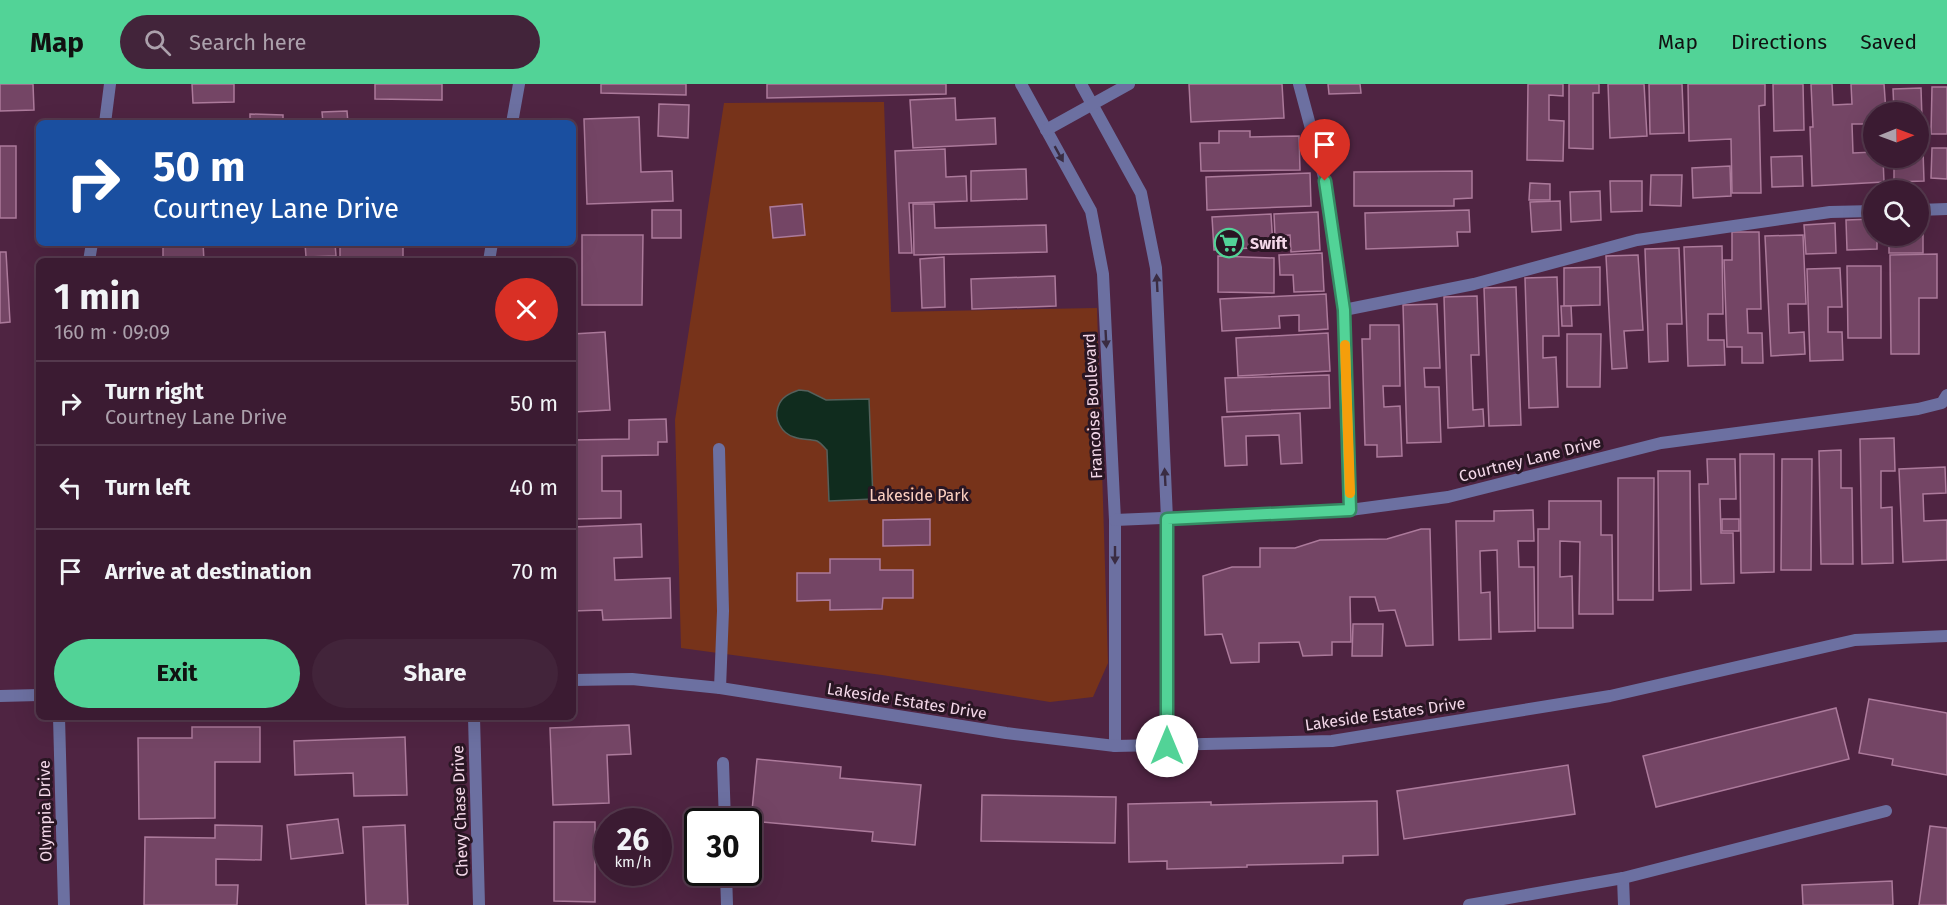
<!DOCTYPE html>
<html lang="en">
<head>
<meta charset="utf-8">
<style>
	:root { --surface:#3b1b32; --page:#42243a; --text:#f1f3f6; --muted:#aca1ac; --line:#54394d; --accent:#52d397 }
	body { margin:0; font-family:"Fira Sans",sans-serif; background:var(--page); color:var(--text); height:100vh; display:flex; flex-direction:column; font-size:22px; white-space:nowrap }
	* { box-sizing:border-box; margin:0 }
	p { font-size:20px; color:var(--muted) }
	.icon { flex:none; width:33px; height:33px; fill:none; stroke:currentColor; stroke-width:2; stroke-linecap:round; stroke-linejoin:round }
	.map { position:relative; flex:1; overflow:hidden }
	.drawer { position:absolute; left:36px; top:174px; width:540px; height:462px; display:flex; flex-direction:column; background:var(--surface); border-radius:9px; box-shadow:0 6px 24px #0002,0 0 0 2px var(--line) }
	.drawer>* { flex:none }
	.guide { position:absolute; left:36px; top:36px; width:540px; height:126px; border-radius:9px; box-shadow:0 6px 24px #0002,0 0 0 2px var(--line); background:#1a4fa0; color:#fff; overflow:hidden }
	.needle { width:39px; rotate:89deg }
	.buttons { position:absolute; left:1863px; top:18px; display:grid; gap:12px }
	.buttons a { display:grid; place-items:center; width:66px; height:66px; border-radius:50%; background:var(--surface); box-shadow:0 6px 24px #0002,0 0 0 2px var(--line); font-size:30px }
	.speed { position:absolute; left:594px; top:724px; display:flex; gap:12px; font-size:30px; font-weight:700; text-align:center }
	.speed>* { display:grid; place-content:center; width:78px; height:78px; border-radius:50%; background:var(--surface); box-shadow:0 6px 24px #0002,0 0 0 2px var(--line); line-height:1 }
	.speed small { font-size:15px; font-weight:400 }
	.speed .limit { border:3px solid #111; border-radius:9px; background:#fff; color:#111 }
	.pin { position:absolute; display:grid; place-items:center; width:51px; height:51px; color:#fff; margin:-62px -26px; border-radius:50% 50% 50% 0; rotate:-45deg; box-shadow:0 0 6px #0007 }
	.pin .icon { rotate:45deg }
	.me { position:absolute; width:66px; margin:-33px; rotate:0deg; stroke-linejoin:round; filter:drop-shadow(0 0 4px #0008) }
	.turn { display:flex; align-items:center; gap:21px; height:126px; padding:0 18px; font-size:27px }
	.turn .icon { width:78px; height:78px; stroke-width:2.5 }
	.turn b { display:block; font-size:42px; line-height:51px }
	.round { display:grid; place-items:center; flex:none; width:63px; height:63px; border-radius:32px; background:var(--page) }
	.head { display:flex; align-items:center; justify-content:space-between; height:102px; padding:0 18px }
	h1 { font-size:36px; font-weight:700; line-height:45px }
	.button { display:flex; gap:12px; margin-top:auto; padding:12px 18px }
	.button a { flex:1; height:69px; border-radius:36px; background:var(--accent); color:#111; font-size:24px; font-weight:700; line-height:69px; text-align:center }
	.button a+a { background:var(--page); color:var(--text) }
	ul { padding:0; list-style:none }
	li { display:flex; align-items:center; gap:18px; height:84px; padding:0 18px; border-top:2px solid var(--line) }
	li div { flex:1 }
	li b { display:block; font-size:22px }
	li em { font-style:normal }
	header { display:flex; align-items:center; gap:36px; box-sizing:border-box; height:84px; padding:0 30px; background:var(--accent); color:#111 }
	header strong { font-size:28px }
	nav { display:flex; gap:33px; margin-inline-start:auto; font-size:21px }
	.search { width:420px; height:54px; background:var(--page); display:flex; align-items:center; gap:15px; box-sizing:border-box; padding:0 21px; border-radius:33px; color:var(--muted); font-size:22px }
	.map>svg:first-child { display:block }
</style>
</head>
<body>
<header>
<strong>Map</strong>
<div class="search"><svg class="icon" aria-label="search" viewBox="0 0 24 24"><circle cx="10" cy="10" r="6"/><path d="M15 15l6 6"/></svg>Search here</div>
<nav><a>Map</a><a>Directions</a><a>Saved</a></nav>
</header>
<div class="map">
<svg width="1947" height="821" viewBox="0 0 1947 821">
	<rect width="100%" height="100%" fill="#4f2442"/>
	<polygon fill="#77331a" points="884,18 891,228 1097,224 1108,579 1093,613 1050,618 882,591 681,564 675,336 724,19"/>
	<path fill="#102c1e" stroke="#54605b" stroke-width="1.5" d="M 799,306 L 808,307 L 826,316 L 869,315 L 873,415 L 829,417 L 827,366 C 824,363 821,359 817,357 C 810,355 801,356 794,353 C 781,349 774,335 778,323 C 781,313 790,309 799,306 Z"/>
	<g fill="#744565" stroke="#ac7a9b" stroke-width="1.5">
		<polygon points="0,0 33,0 34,26 0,27"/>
		<polygon points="192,0 234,0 234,18 193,19"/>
		<polygon points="375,0 442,0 442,16 375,15"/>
		<polygon points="601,0 686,0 686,11 601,9"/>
		<polygon points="767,0 946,0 946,10 767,14"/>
		<polygon points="1189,0 1282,0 1284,34 1191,38"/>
		<polygon points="1328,0 1360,0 1361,9 1329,10"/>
		<polygon points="1528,0 1563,0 1563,12 1549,11 1549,36 1564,37 1563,77 1527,76"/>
		<polygon points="1569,0 1599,0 1599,9 1593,9 1593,65 1569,64"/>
		<polygon points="1608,0 1644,0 1647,52 1610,54"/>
		<polygon points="1649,0 1682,0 1684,49 1650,50"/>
		<polygon points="1688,0 1765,0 1765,21 1759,22 1761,109 1732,109 1731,55 1689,57"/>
		<polygon points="1773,0 1803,0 1804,46 1774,47"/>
		<polygon points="1811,0 1832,0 1833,21 1852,20 1851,0 1884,0 1886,28 1874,28 1874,40 1852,40 1853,69 1874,68 1874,74 1883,74 1884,98 1812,102 1810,43 1813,43"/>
		<polygon points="1932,3 1947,3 1947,50 1931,50"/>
		<polygon points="1921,4 1924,97 1894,98 1894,74 1918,74 1918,28 1894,28 1893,5"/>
		<polygon points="955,14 956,36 995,34 996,60 913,64 910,16"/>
		<polygon points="659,20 689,21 688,54 658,52"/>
		<polygon points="347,27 348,39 323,39 322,28"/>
		<polygon points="250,30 283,31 283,39 250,39"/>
		<polygon points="639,33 641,88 672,87 673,117 587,120 584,35"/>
		<polygon points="1219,47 1250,47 1250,53 1299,52 1300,86 1201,87 1200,59 1219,59"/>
		<rect x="0" y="62" width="16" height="72"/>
		<polygon points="1932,64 1947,64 1947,95 1931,94"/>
		<polygon points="945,65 946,93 966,92 967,117 909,119 912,169 899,169 895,67"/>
		<polygon points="1802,72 1803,102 1772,103 1771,73"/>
		<polygon points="1730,82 1731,112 1693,114 1692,84"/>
		<polygon points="1026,85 1027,115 971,117 971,87"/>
		<polygon points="1472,87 1472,114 1454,115 1454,122 1354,122 1354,88"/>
		<polygon points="1310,89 1311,122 1207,126 1206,93"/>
		<polygon points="1651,91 1682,91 1681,122 1650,121"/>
		<polygon points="1610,97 1642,97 1642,127 1611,128"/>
		<polygon points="1530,99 1550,100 1550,116 1529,116"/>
		<polygon points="1600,107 1601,136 1571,138 1570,108"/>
		<polygon points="1560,117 1561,146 1532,148 1530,118"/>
		<polygon points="802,120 805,151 773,154 770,123"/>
		<polygon points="913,120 934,120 935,144 1046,141 1047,168 914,171"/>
		<rect x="652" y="126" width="29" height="28"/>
		<polygon points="1469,126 1470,148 1457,148 1458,162 1366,165 1365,129"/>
		<polygon points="1318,128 1320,166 1291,168 1290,151 1275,152 1274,130"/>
		<polygon points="1271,130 1273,163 1214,166 1212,133"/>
		<polygon points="1918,134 1923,134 1923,169 1889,169 1889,152 1918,152"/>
		<polygon points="1874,135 1874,152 1877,152 1877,165 1847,166 1846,136"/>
		<polygon points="1835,139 1836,169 1806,170 1804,141"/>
		<polygon points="1732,148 1759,148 1761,225 1747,225 1748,249 1762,249 1763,279 1742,279 1742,263 1727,263 1724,176 1732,176"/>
		<polygon points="582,151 643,151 642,221 582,221"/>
		<polygon points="1803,151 1806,220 1788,220 1789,249 1804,248 1805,270 1771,272 1765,152"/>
		<polygon points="163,159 203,159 204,177 163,177"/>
		<polygon points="305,159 335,159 336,172 306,173"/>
		<rect x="340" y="159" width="63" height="18"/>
		<polygon points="1722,162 1723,230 1708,230 1708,256 1724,256 1725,281 1688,282 1684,163"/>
		<polygon points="1679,164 1682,240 1667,240 1668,277 1649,278 1645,165"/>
		<polygon points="0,168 6,168 10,238 0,239"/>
		<polygon points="1322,169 1324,207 1294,208 1293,191 1280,191 1279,171"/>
		<polygon points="1937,170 1937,214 1919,214 1919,270 1891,270 1890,171"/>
		<polygon points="1638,171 1643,246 1624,247 1627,284 1612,285 1606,172"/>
		<polygon points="1218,172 1274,174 1274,209 1218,208"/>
		<polygon points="944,173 945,223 922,224 920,175"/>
		<polygon points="1847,182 1881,182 1881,254 1848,254"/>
		<polygon points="1600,183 1600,221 1564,222 1564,184"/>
		<polygon points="1840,184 1842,223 1828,223 1828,248 1842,248 1843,276 1810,277 1807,185"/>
		<polygon points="1055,192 1056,222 972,225 971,195"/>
		<polygon points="1557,193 1559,252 1543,252 1543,274 1556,273 1558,323 1529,324 1525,194"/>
		<polygon points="1516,203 1521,341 1489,342 1484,204"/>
		<polygon points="1326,210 1328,245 1299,247 1299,231 1279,232 1280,244 1222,247 1220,215"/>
		<polygon points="1477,212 1479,271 1471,271 1473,326 1483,325 1484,342 1448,344 1444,213"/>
		<polygon points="1437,220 1440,284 1424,284 1425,303 1439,303 1441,358 1407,359 1403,221"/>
		<polygon points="1561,222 1571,222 1572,242 1562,242"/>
		<polygon points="1370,241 1399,241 1400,302 1383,302 1384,323 1400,322 1402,372 1377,373 1377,361 1365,361 1362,255 1370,255"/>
		<polygon points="605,248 610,326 573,328 573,250"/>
		<polygon points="1328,249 1330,287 1238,292 1236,254"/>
		<polygon points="1567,250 1601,250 1600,303 1567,303"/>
		<polygon points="1329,291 1330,324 1227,328 1225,294"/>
		<polygon points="1300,329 1302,379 1281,380 1279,351 1246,352 1247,381 1225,382 1222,333"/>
		<polygon points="666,335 667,358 658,358 658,371 602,372 602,407 621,407 621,434 573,435 573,356 629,355 629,336"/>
		<polygon points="1894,354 1895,387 1881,387 1881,424 1892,423 1893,479 1862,480 1860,355"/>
		<polygon points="1841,366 1841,404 1852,404 1853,480 1821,480 1819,367"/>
		<polygon points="1740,370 1774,370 1774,488 1741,489"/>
		<polygon points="1707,375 1735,375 1736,415 1720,415 1721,449 1733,449 1734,499 1701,500 1699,400 1708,400"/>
		<polygon points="1782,375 1812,375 1811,486 1781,486"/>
		<polygon points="1945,383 1946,409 1923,410 1924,437 1947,436 1947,476 1903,478 1899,385"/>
		<polygon points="1658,387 1690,387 1691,506 1659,507"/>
		<polygon points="1618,394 1654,394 1653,516 1618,516"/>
		<polygon points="1549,417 1601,417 1601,451 1612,451 1613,530 1579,530 1580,458 1560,457 1560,493 1572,492 1573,544 1538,544 1538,445 1549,445"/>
		<polygon points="1533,426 1534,457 1518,457 1519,483 1534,483 1535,547 1499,548 1497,466 1480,467 1481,509 1490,508 1491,555 1459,556 1456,437 1494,437 1494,427"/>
		<polygon points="930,435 930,461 883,462 883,436"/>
		<rect x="1722" y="435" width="17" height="12"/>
		<polygon points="641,440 642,473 614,474 615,496 670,494 671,534 603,536 602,526 573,527 573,443"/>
		<polygon points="1421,445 1430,445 1433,561 1406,562 1395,526 1379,527 1375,513 1350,513 1351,558 1332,558 1332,571 1303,572 1299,558 1259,559 1259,578 1231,579 1222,550 1205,551 1203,492 1232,483 1260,483 1260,464 1295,464 1320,456 1387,455"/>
		<polygon points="830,475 880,475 880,486 913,486 913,514 883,514 882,525 830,526 830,516 797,517 797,489 830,489"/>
		<polygon points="1353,540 1383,540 1382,572 1352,572"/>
		<polygon points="1869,615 1947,629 1947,691 1892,681 1893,675 1859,669"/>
		<polygon points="1836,624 1849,675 1656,723 1643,672"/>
		<polygon points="629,641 631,670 607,671 609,719 553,721 550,644"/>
		<polygon points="192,643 260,643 260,678 215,678 215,734 139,735 138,654 192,654"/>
		<polygon points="405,653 407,711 354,712 353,689 295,691 294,657"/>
		<polygon points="757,675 841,683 840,694 921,701 915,761 872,757 873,748 751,737"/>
		<polygon points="1568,681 1575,730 1404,755 1397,707"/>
		<polygon points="982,711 1116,713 1115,759 981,757"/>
		<polygon points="1377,717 1378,771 1343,772 1343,779 1247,781 1247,783 1167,785 1167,777 1129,778 1128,720 1211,718 1211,721"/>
		<polygon points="617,732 650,733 650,738 617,738"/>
		<polygon points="338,735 343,769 291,775 287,741"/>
		<polygon points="554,738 595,738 595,818 554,817"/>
		<polygon points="215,741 262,742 261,776 216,775 216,801 238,801 237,821 144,821 145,753 215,754"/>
		<polygon points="405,741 408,821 366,821 363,743"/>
		<polygon points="1930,742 1947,744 1947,821 1919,821"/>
		<polygon points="1892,797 1893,821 1803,821 1802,801"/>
	</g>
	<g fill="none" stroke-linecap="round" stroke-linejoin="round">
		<g stroke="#6c70a1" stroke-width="12">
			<polyline points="1299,0 1325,97 1344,226 1350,426"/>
			<polyline points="1918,126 1947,125"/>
			<polyline points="1344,226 1474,200 1637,156 1830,128 1874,127"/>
			<polyline points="719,365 723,527 720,604"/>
			<polyline points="723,679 725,738"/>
			<polyline points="726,789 727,821"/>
			<polyline points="1623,794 1624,821"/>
			<polyline points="1469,821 1623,794 1886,727"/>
		</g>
		<g stroke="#6c70a1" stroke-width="12">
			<polyline points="1021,0 1091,127 1103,190 1115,436 1115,662"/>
			<polyline points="1081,0 1141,109 1156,184 1167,435 1167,662"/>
			<polyline points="105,39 110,0"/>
			<polyline points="512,39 519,0"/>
			<polyline points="1046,46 1129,0"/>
			<polyline points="89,177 92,159"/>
			<polyline points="489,177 492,159"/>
			<polyline points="1115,436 1350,426 1448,413 1661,359 1918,325 1942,319 1947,311"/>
			<polyline points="573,596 632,595 720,604 1006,649 1115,662 1332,657 1610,612 1855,556 1947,552"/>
			<polyline points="0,612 39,611"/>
			<polyline points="59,633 64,821"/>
			<polyline points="474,633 479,821"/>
		</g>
	</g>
	<defs><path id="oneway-solid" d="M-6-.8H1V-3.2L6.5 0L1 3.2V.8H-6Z" transform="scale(1.5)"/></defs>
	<g fill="#3a2c42">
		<use href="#oneway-solid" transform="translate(1059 70) rotate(61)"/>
		<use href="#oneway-solid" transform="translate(1157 199) rotate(-93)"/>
		<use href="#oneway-solid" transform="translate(1106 255) rotate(87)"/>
		<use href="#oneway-solid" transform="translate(1165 393) rotate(-93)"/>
		<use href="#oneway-solid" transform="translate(1115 471) rotate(90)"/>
	</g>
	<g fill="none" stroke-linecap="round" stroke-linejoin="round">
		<g stroke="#358962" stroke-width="15">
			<polyline id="route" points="1167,662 1167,435 1350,426 1344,226 1325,97"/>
		</g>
		<use href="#route" stroke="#52d397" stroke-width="10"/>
		<polyline stroke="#f59e0b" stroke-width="10" points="1345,261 1350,409"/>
	</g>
	<defs>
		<g id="supermarket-ring" transform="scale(1.5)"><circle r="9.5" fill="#291623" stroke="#52d397" stroke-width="1.5"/><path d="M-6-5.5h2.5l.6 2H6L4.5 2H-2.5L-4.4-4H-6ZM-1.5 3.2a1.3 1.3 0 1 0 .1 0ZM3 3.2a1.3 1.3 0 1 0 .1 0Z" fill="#52d397"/></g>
	</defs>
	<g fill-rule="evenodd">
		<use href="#supermarket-ring" x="1229" y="159"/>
	</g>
	<g text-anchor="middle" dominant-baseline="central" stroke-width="6" stroke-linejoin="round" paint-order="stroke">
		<g font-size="16" font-weight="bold" fill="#f4d8e9" stroke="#291623" text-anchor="start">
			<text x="1250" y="159">Swift</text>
		</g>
		<g font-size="16" fill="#f4d8e9" stroke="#291623">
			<text transform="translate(1093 322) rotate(-93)">Francoise Boulevard</text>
			<text transform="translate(1530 375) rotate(-14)">Courtney Lane Drive</text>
			<text transform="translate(907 617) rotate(9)">Lakeside Estates Drive</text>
			<text transform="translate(1385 630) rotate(-8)">Lakeside Estates Drive</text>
			<text transform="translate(45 727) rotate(-91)">Olympia Drive</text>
			<text transform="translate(460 727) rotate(-92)">Chevy Chase Drive</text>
		</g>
		<g font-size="16" fill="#fdd0c1" stroke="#291623">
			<text x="919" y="411">Lakeside Park</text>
		</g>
	</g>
</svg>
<div class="buttons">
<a><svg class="needle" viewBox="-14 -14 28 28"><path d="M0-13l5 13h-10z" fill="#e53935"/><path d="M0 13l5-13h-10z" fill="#aca1ac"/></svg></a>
<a><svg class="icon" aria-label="search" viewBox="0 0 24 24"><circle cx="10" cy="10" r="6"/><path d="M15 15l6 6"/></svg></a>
</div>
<div class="speed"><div>26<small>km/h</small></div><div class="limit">30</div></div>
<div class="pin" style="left:1325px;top:97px;background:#d93025"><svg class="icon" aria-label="arrive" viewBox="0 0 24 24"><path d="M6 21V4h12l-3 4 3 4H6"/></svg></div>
<svg class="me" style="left:1167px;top:662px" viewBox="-20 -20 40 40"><circle r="19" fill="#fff"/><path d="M0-13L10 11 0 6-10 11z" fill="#52d397"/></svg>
<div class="guide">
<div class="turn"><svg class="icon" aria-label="right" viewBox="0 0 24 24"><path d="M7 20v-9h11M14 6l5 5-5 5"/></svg><div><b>50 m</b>Courtney Lane Drive</div></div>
</div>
<section class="drawer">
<div class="head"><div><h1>1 min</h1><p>160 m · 09:09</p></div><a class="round" style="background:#d93025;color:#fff"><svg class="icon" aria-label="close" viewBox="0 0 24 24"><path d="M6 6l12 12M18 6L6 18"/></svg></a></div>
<ul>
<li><svg class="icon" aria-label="right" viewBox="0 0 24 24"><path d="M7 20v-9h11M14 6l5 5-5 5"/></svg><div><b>Turn right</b><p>Courtney Lane Drive</p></div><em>50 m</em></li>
<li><svg class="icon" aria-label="left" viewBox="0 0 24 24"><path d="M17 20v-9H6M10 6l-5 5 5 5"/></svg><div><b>Turn left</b></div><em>40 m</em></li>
<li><svg class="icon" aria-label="arrive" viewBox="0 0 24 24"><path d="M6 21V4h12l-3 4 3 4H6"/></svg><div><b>Arrive at destination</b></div><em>70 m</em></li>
</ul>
<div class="button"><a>Exit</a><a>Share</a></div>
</section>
</div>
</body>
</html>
